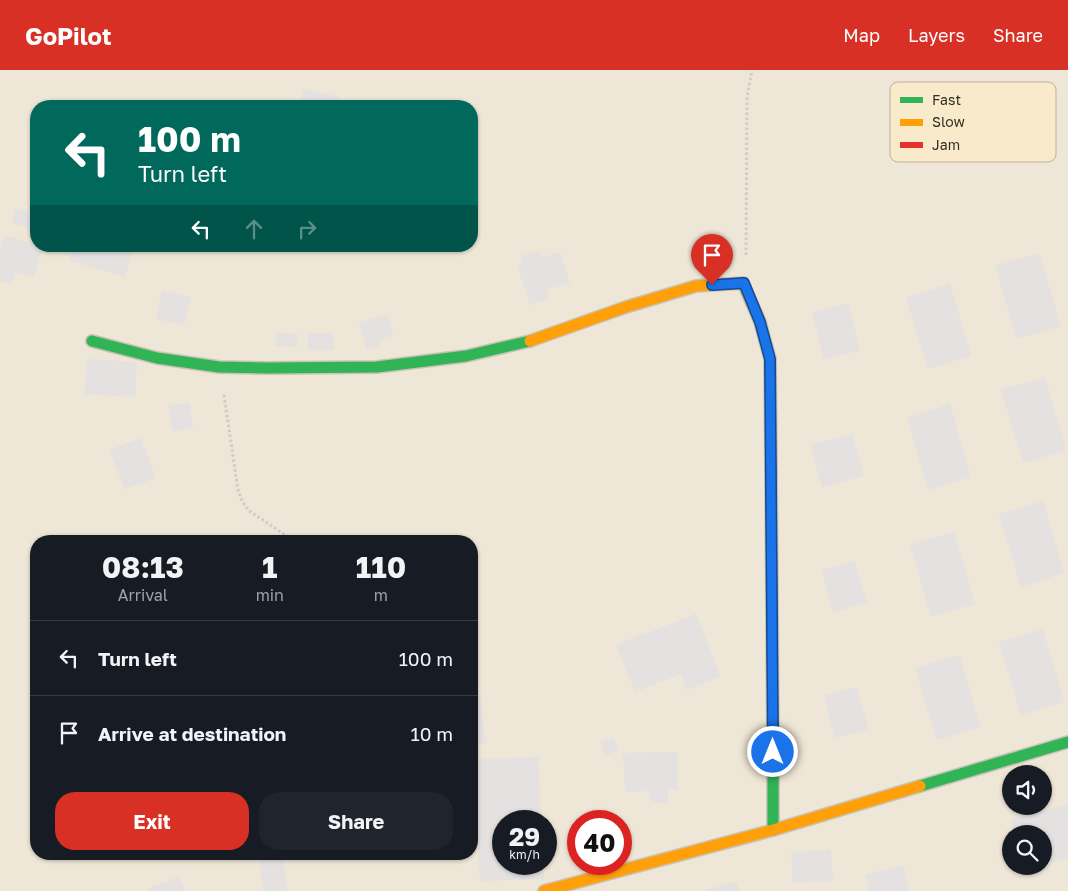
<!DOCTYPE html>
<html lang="en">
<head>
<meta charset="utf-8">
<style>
	:root { --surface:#171b24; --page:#20242c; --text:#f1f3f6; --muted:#9ea1a6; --line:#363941; --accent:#d93025 }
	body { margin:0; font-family:"Golos Text",sans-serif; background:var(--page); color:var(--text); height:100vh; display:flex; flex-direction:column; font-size:19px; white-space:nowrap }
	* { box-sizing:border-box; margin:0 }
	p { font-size:16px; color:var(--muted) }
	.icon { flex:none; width:28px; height:28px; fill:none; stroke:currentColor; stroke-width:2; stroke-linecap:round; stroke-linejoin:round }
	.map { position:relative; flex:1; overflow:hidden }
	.side { position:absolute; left:30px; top:465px; width:448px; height:325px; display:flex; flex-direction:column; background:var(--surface); border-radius:20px; box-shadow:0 1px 4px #0004 }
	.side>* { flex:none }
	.hud { position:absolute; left:30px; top:30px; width:448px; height:152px; border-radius:20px; box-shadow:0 1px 4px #0004; background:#00695c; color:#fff; overflow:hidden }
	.tools { position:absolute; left:1002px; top:695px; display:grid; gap:10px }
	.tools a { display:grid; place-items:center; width:50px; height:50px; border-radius:50%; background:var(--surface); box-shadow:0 1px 4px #0004; font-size:25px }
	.speed { position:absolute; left:492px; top:740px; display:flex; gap:10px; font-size:25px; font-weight:700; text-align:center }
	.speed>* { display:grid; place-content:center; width:65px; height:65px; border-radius:50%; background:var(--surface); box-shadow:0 1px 4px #0004; line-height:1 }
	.speed small { font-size:12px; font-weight:400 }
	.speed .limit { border:8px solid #d22; background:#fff; color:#111 }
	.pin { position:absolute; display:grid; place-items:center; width:42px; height:42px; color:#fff; margin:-51px -21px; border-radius:50% 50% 50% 0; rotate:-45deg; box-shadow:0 0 5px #0007 }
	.pin .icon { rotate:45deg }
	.me { position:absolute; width:55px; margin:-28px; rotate:0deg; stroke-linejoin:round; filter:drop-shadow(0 0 4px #0008) }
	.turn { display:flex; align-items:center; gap:18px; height:105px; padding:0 25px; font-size:22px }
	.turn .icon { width:65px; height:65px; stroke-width:2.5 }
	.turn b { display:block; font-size:35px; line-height:42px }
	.lanes { display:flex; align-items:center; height:48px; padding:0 25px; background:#0003; justify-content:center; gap:25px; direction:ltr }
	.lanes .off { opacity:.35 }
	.eta { display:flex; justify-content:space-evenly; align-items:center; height:85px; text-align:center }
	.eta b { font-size:30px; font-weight:700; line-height:35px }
	.action { display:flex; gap:10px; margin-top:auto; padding:10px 25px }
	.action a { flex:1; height:58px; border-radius:20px; background:var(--accent); color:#fff; font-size:20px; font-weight:700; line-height:58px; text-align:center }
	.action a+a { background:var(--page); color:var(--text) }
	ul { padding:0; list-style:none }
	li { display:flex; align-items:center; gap:15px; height:75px; padding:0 25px; border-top:1px solid var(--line) }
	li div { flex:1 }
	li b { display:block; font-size:19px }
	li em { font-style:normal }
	header { display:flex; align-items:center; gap:30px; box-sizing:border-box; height:70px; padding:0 25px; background:var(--accent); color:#fff }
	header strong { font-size:24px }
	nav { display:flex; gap:28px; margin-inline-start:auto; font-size:18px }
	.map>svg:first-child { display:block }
</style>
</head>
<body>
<header>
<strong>GoPilot</strong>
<nav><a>Map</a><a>Layers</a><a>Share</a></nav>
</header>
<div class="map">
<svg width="1068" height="821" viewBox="0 0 1068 821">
	<rect width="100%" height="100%" fill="#eee6d6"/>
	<g fill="#e4e1e0">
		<polygon points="303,19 339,27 337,36 299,36"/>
		<polygon points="16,138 36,144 36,150 33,160 12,153"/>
		<polygon points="5,165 36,175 36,176 43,177 34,208 15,202 12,215 0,211 0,181"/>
		<polygon points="73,176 134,176 125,207 69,190"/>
		<polygon points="539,180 542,188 560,182 570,213 547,220 550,228 530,235 517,195 522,194 520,187"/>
		<polygon points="1039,183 1061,256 1017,269 995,196"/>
		<polygon points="950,214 971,286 928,299 906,227"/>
		<polygon points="162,220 191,227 184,255 156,249"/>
		<polygon points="848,233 860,280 824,290 812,243"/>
		<polygon points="388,245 393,265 380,269 381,276 366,280 359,252"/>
		<polygon points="276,263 298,264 297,277 275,276"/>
		<polygon points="308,263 333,263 334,280 308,280"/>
		<polygon points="87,289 137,292 135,327 85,324"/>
		<polygon points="1045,307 1066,380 1023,393 1001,320"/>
		<polygon points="190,333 193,358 172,361 169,335"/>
		<polygon points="950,334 971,407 928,420 907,348"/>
		<polygon points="852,364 864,406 822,417 810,375"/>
		<polygon points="141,368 156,408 125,419 109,380"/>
		<polygon points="1043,431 1064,503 1021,517 999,444"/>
		<polygon points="954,462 975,534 931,547 910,475"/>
		<polygon points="855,491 867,533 832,542 822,500"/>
		<polygon points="696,544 721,607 687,620 681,604 635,622 616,575"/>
		<polygon points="1043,559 1064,632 1021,645 999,572"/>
		<polygon points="959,585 981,657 937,670 915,598"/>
		<polygon points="857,617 868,659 835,668 824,625"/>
		<polygon points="480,625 486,673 471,676 471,626"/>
		<polygon points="614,668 618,681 605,685 601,672"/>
		<polygon points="677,682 678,719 668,720 668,733 650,733 649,721 625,722 623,683"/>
		<polygon points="538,687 541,751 504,751 504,794 543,794 544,809 480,811 474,689"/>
		<polygon points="1068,735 1068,788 1044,794 1044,764 1015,764 1011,749"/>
		<polygon points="831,780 833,811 793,813 791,782"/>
		<polygon points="259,784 283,784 287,821 263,821"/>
		<polygon points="904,796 909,821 870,821 866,804"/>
		<polygon points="179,807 185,821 150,821 149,818"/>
		<polygon points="736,812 739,821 705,821 705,820"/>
	</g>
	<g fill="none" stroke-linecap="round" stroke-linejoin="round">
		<g stroke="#c9c3b5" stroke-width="14">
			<g id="fast">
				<polyline points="92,271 157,288 219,297 267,298 377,297 466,286 530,271"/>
				<polyline points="773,685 773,760"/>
				<polyline points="920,716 1068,672"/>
			</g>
		</g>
		<g stroke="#c9c3b5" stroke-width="14">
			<g id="slow">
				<polyline points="530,271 626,237 696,216 743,213 760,252 770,289 771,397"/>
				<polyline points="544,821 773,760 920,716"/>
			</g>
		</g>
		<g stroke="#c9c3b5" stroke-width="14">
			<polyline id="jam" points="771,397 773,685"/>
		</g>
		<g stroke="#cfccc7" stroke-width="3" stroke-dasharray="2.5 2.5" stroke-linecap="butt">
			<polyline points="746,185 747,27 752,0"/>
			<polyline points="224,325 238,420 242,431 248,440 294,471"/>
		</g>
		<use href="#fast" stroke="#30b455" stroke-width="11"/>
		<use href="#slow" stroke="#ff9f0a" stroke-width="11"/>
		<use href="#jam" stroke="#e5322d" stroke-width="11"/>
	</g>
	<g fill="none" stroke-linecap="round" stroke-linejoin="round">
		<g stroke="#114b97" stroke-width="12">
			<polyline id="route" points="712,215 744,213 760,252 770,289 773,682"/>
		</g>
		<use href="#route" stroke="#1a73e8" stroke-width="9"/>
	</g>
	<rect x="890" y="12" width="166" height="80" rx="8" fill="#f9eacb" stroke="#beb299" stroke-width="1"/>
	<rect x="900" y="27" width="23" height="6" fill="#30b455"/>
	<rect x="900" y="49" width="23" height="7" fill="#ff9f0a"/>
	<rect x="900" y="72" width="23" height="6" fill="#e5322d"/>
	<g font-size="14" fill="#342f23">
		<text x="932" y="35">Fast</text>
		<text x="932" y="57">Slow</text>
		<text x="932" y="80">Jam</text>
	</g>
</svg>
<div class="tools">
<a><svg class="icon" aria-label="sound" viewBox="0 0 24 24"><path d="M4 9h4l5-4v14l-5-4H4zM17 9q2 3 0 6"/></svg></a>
<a><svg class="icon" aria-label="search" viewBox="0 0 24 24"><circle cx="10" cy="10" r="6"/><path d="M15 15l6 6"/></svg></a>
</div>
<div class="speed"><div>29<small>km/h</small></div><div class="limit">40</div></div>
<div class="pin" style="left:712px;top:215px;background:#d93025"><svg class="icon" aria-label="arrive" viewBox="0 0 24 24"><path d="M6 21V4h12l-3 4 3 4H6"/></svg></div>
<svg class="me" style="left:773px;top:682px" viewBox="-20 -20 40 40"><circle r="17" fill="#1a73e8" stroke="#fff" stroke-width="3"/><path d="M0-11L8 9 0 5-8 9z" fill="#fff"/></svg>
<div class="hud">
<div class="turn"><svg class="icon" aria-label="left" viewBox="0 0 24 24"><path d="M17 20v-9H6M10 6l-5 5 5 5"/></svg><div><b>100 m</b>Turn left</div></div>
<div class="lanes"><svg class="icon" aria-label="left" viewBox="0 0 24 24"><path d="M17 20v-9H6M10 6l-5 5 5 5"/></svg><svg class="icon off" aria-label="ahead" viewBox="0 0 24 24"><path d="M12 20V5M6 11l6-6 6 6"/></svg><svg class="icon off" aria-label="right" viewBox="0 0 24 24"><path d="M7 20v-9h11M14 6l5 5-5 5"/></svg></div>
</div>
<section class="side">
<div class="eta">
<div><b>08:13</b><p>Arrival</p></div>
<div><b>1</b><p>min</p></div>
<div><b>110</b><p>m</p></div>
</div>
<ul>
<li><svg class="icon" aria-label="left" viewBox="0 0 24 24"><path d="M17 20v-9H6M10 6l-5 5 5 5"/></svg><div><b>Turn left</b></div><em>100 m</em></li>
<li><svg class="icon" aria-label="arrive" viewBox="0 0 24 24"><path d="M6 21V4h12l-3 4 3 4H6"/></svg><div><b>Arrive at destination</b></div><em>10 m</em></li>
</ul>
<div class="action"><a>Exit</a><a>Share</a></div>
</section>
</div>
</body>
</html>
